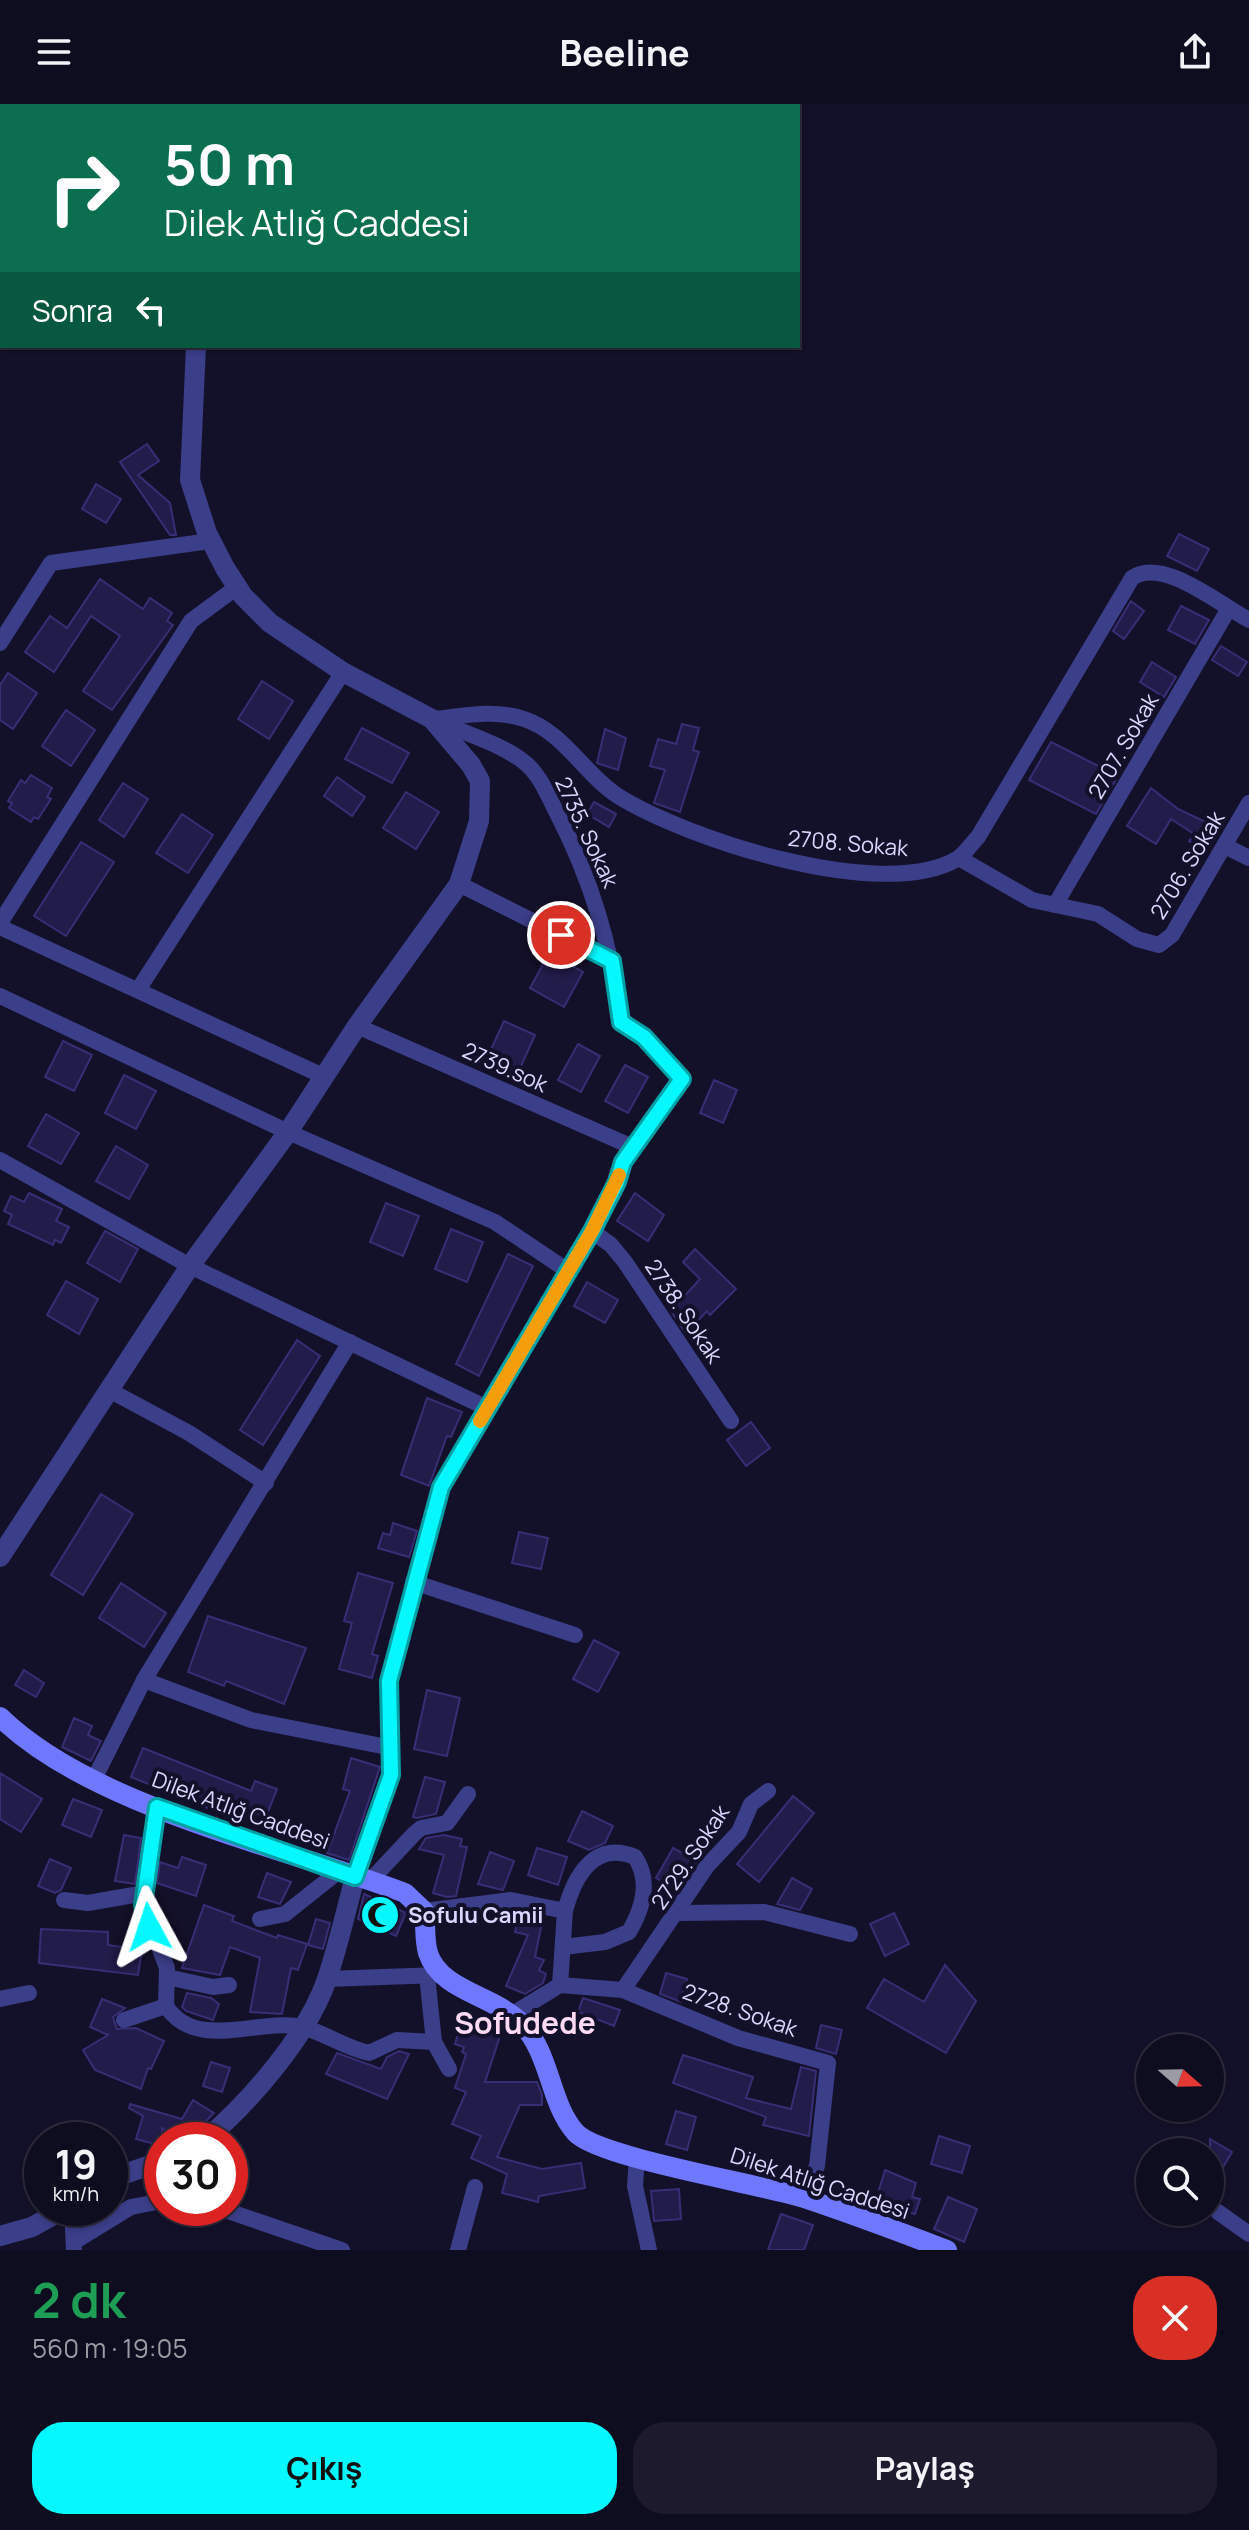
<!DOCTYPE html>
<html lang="tr">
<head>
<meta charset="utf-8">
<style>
	:root { --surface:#0e0c1f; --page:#1c1a2c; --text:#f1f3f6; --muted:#9b9ba4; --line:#2e2c3d; --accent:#05f8fe }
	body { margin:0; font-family:Manrope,sans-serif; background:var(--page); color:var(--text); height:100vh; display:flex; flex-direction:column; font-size:30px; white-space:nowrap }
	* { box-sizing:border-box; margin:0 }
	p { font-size:26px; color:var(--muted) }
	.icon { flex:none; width:44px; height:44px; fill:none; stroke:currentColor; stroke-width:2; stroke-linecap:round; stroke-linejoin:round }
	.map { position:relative; height:2146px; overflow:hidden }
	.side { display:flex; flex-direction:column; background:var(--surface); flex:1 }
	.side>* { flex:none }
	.hud { position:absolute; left:0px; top:0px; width:800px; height:244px; box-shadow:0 2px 6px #0004,0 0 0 2px var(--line); background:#0b6e4f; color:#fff; overflow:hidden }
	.needle { width:52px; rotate:110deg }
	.tools { position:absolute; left:1136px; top:1930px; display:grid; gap:16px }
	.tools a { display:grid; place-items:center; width:88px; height:88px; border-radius:50%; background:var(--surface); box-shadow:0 2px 6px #0004,0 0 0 2px var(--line); font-size:40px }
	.speed { position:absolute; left:24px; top:2018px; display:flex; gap:16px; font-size:40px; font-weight:700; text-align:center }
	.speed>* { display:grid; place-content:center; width:104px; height:104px; border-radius:50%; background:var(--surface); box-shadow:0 2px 6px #0004,0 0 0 2px var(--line); line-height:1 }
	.speed small { font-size:20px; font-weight:400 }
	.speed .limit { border:12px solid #d22; background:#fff; color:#111 }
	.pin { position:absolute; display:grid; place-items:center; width:68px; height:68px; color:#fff; margin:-34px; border:4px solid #fff; border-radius:50%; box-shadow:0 2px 8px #0007 }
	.me { position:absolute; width:88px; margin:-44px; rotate:355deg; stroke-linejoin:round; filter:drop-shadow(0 0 6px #0008) }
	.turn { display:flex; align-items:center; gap:28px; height:168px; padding:0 32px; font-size:36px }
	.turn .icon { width:104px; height:104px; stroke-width:2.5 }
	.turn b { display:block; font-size:56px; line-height:68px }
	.then { display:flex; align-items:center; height:76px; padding:0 32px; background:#0003; gap:16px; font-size:30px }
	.round { display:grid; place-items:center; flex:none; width:84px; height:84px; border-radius:32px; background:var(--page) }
	.headline { display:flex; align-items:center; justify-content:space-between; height:136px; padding:0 32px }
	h1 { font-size:48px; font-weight:700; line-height:60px; color:#1e9e55 }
	.primary-button { display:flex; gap:16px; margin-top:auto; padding:16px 32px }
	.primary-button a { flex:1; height:92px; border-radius:32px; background:var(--accent); color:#111; font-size:32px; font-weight:700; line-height:92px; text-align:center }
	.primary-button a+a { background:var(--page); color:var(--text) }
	header { display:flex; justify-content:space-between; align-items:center; height:104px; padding:0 32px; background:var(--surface); font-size:36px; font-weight:700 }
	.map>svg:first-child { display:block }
</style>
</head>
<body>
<header><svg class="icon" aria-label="menu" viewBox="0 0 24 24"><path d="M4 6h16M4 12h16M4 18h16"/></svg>Beeline<svg class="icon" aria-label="share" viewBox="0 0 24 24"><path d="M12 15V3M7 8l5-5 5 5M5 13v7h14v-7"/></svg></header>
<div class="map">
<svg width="1249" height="2146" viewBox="0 0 1249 2146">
	<rect width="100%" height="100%" fill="#131029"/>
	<g fill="#221c4a" stroke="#372e76" stroke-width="2">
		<polygon points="147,340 159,357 138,371 170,399 176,431 170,431 120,358"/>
		<polygon points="96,380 121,395 106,419 82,405"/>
		<polygon points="1179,430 1209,445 1197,467 1167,452"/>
		<polygon points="100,475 143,505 150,494 172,509 167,517 173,521 112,606 83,587 120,532 91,512 54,568 25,548 50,512 67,524"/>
		<polygon points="1131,497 1144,507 1124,535 1113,527"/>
		<polygon points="1181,502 1209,516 1195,540 1168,526"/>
		<polygon points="1221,542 1247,558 1238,572 1212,556"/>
		<polygon points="1152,558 1176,573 1164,593 1140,578"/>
		<polygon points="8,569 37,589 13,625 0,616 0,581"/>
		<polygon points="262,577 293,597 269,635 238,615"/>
		<polygon points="66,606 95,626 71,662 42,642"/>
		<polygon points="682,620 699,624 693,646 699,648 680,708 654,699 665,666 650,662 658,635 676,640"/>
		<polygon points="362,624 409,649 392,679 345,655"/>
		<polygon points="605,625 626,634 618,666 597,659"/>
		<polygon points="1051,638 1118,672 1096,710 1029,676"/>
		<polygon points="31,671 52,684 47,693 51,695 38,715 34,713 31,718 9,704 12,699 8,697 21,676 25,679"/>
		<polygon points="337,673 365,693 352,712 324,692"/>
		<polygon points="123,679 148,695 124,733 99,716"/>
		<polygon points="1151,684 1178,705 1216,723 1201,745 1189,737 1194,730 1171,715 1156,740 1127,722"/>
		<polygon points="406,688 439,708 416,745 383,724"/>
		<polygon points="594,698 616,710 609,723 587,710"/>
		<polygon points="182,710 213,731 188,769 156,749"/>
		<polygon points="81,738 114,758 66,832 34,812"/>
		<polygon points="549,849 583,868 564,903 530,884"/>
		<polygon points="504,917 535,931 518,969 487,954"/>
		<polygon points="63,937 92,951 74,987 45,973"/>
		<polygon points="578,940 600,952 581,988 558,976"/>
		<polygon points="625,961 648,973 628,1009 605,997"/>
		<polygon points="124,971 156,987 136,1025 105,1009"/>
		<polygon points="714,976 737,986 723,1019 700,1009"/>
		<polygon points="46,1010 79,1029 61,1060 28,1042"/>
		<polygon points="116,1042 148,1061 129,1095 96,1077"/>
		<polygon points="29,1089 62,1105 56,1117 69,1123 61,1139 55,1136 53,1141 8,1120 12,1111 4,1107 11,1092 24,1098"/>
		<polygon points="635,1089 664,1111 648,1137 617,1117"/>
		<polygon points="386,1099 419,1112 403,1152 370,1138"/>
		<polygon points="451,1125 483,1138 467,1178 435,1165"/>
		<polygon points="105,1127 138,1145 120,1178 87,1159"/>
		<polygon points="695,1145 736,1185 710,1211 707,1207 686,1230 671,1207 700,1175 683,1158"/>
		<polygon points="508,1150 533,1162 479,1272 456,1260"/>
		<polygon points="66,1177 98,1195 79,1230 47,1211"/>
		<polygon points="587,1178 618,1196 605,1219 574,1202"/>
		<polygon points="297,1236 320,1252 263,1341 240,1326"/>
		<polygon points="427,1294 462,1308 451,1333 447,1332 429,1382 401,1371"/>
		<polygon points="751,1318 770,1344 746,1362 727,1336"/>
		<polygon points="101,1390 133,1410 83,1491 51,1471"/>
		<polygon points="393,1419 417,1427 409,1453 378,1444 383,1429 390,1431"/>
		<polygon points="519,1428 548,1434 541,1465 512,1459"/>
		<polygon points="358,1469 393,1479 372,1550 378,1552 372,1574 339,1565 352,1519 344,1517"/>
		<polygon points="121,1479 166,1509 144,1543 99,1514"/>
		<polygon points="208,1512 306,1544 284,1600 226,1577 224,1582 188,1568"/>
		<polygon points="594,1536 619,1549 598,1588 573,1575"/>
		<polygon points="24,1566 44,1579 36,1593 15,1581"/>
		<polygon points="427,1586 460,1594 447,1652 414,1645"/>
		<polygon points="74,1614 92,1622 88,1631 101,1637 91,1657 62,1643"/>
		<polygon points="143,1644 251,1687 255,1677 277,1685 266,1713 224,1697 220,1709 131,1673"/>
		<polygon points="351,1654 380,1663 349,1756 327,1749 350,1687 343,1685"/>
		<polygon points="0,1669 42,1695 21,1728 0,1715"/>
		<polygon points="425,1673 445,1678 436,1710 417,1714 413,1713"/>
		<polygon points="793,1692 814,1709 759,1778 737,1760"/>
		<polygon points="73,1695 102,1706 91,1733 62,1721"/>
		<polygon points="582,1707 613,1722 605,1739 589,1746 568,1737"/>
		<polygon points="124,1731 141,1734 135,1780 115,1777"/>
		<polygon points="444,1731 462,1735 460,1742 467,1743 456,1792 447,1793 433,1789 444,1751 419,1745 426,1734"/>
		<polygon points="537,1744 567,1753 558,1781 528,1771"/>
		<polygon points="673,1744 697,1757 677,1786 656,1774"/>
		<polygon points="490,1748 514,1757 503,1786 478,1780"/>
		<polygon points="182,1753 206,1761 196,1792 157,1779 160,1758 178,1764"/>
		<polygon points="50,1755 71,1764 61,1786 55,1789 38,1782"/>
		<polygon points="267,1769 291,1778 280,1800 258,1793"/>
		<polygon points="792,1774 812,1785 800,1806 777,1800"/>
		<polygon points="364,1790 406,1809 396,1832 358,1815"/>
		<polygon points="204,1801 234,1812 232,1817 277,1834 278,1831 307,1840 298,1866 291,1864 282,1910 250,1908 260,1854 230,1843 220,1871 182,1864"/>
		<polygon points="519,1809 543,1814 535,1853 544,1856 539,1866 546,1870 543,1879 525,1890 506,1882 528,1831 515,1828"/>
		<polygon points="894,1809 909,1840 885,1852 870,1820"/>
		<polygon points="316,1815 330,1819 323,1845 308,1841"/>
		<polygon points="41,1825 108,1828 108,1841 142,1846 138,1871 39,1859"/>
		<polygon points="945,1861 976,1897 946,1949 867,1904 884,1875 924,1898"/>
		<polygon points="666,1869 687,1875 681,1898 660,1890"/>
		<polygon points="187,1889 211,1894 219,1900 213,1916 186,1907 182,1903"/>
		<polygon points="583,1894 620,1906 614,1922 578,1908"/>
		<polygon points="102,1895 125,1904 113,1913 117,1925 136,1924 164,1937 151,1965 148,1964 141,1985 95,1966 83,1946 108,1931 90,1923"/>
		<polygon points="462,1916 501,1929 485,1978 537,1978 542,1991 542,2001 520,2001 497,2053 542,2065 581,2059 585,2084 539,2092 538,2098 502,2089 507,2070 471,2054 481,2032 452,2020 466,1988 455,1984 466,1950 462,1948 464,1943 455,1940"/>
		<polygon points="821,1921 842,1926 836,1950 816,1944"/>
		<polygon points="399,1947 409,1950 387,1995 326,1970 337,1949 381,1965 387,1953"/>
		<polygon points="683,1951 753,1973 746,1994 791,2005 801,1963 816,1967 809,2032 763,2021 766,2013 673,1979"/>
		<polygon points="211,1958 230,1964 222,1988 203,1982"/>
		<polygon points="193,1996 214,2009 196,2027 192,2036 182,2036 162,2024 162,2042 136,2035 143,2012 129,2004 130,2000 182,2015"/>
		<polygon points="676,2007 696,2013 687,2046 666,2040"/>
		<polygon points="939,2032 970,2042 962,2069 931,2060"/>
		<polygon points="1210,2035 1232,2048 1210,2085"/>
		<polygon points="885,2066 916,2079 912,2093 920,2095 915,2110 875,2099"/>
		<polygon points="679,2085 681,2115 654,2117 651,2087"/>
		<polygon points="948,2093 977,2105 964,2138 934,2125"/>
		<polygon points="781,2110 813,2121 804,2146 768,2146"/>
	</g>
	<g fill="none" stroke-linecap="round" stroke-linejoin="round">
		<g stroke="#3b3e88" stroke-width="16">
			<polyline points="0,539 51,459 210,437"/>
			<path d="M 433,615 C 463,612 495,605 524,615 C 564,628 584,670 618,692 C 687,735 882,799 957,755 C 965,750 971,740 978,733 L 1132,474 C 1162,452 1220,501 1249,516"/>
			<polyline points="1225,742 1249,754"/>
			<polyline points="959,754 1032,796 1098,810 1137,835 1159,841 1172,831 1249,699"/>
			<polyline points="459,780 612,857"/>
			<polyline points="1055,801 1228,506"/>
			<polyline points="0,819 191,517 237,483"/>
			<polyline points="0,823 323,972"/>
			<polyline points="138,886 343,568"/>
			<polyline points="0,892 288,1028 495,1118 568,1167"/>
			<polyline points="357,922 635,1044"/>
			<polyline points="0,1056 190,1162 487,1304"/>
			<polyline points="592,1127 611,1141 625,1158 731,1317"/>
			<polyline points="109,1286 189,1329 266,1379"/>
			<polyline points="413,1478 575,1531"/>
			<polyline points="144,1576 251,1616 392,1644"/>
			<polyline points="94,1675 144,1576 350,1238"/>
			<path d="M 157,1703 L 143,1801 L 167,1864 L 166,1902 C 197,1950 264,1911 306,1924 C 328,1931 346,1944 369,1949 L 397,1936 L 434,1938"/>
			<path d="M 355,1773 L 391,1671 L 389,1577 L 441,1383 L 592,1127 L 617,1078 L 623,1058 L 682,975 L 644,933 L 621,918 C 611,842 592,777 557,709 C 548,692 540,670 524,658 C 500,639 463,629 436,616"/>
			<polyline points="370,1777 414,1730 421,1724 447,1719 468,1690"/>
			<polyline points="64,1796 88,1799 145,1789"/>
			<path d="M 424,1807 L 511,1796 L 565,1807 C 574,1773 594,1736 635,1753 C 651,1777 643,1804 629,1828 L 605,1838 L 563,1843"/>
			<polyline points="679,1809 764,1808 850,1830"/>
			<polyline points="260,1815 285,1810 339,1767"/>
			<polyline points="427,1871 434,1938 449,1965"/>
			<polyline points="167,1873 213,1883 229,1881"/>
			<polyline points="327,1875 439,1871"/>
			<polyline points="560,1881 565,1807"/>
			<polyline points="623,1886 707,1762 739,1728 751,1700 768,1687"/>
			<polyline points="0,1895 29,1889"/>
			<polyline points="511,1911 560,1881 623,1886 738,1934 828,1959 817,2062 802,2094"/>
			<polyline points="124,1916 166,1902"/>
			<polyline points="637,2054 635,2082 649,2146"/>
			<polyline points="72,2104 74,2146"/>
			<polyline points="219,2104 342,2146"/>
			<polyline points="1218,2108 1249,2130"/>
			<polyline points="74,2138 131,2103 162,2097"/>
			<polyline points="458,2146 475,2083"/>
		</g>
		<g stroke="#3b3e88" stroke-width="20">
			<polyline points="174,0 174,2"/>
			<polyline points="0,1453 190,1162 288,1028 357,922 459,780 479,717 480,677 471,661 432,615 343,568 270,519 243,492 225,464 207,429 190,376 196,242"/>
			<path d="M 205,2036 C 250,1998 308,1931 327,1875 C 338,1842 346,1807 355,1773"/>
			<polyline points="110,2075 162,2057"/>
			<polyline points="0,2132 32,2123 66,2104"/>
		</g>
		<path stroke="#7077ff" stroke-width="20" d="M 0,1613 C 92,1703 284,1743 405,1789 L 424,1807 C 426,1820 424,1835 428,1849 C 440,1886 491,1891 518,1916 C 552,1948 548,1998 576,2029 C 600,2054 760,2080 804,2094 C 852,2110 900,2128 947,2146"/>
	</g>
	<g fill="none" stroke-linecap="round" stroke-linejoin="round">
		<g stroke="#03a1a5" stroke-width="20">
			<polyline id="route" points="149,1823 143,1801 157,1703 355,1773 391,1671 389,1577 441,1383 592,1127 617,1078 623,1058 682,975 644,933 621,918 612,857 561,831"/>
		</g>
		<use href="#route" stroke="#05f8fe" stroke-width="14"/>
		<polyline stroke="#f59e0b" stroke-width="14" points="480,1317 592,1127 619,1071"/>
	</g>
	<defs>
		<g id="mosque-disc" transform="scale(2)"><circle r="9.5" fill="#05f8fe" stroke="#131029"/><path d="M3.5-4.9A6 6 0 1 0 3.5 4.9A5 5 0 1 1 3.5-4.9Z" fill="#111"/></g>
	</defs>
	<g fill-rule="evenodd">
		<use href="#mosque-disc" x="380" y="1811"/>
	</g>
	<g text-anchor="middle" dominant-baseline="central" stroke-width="8" stroke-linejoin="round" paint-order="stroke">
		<g font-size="22" fill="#dad8ff" stroke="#131029">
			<text transform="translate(1123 642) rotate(-60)">2707. Sokak</text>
			<text transform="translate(587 728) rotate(65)">2735. Sokak</text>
			<text transform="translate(848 739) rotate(5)">2708. Sokak</text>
			<text transform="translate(1187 761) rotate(-59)">2706. Sokak</text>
			<text transform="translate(505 963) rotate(24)">2739.sok</text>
			<text transform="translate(684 1207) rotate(56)">2738. Sokak</text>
			<text transform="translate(241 1706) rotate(20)">Dilek Atlığ Caddesi</text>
			<text transform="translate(690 1753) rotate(-56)">2729. Sokak</text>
			<text transform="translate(740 1906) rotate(19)">2728. Sokak</text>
			<text transform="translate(820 2079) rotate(18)">Dilek Atlığ Caddesi</text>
		</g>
		<g font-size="22" font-weight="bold" fill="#dad8ff" stroke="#131029" text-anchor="start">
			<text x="408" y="1811">Sofulu Camii</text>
		</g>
		<g font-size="30" font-weight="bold" fill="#ffdaf4" stroke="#131029">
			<text x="525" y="1918">Sofudede</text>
		</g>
	</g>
</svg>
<div class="tools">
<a><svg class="needle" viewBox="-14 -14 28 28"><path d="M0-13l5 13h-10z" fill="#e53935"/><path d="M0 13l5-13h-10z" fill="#9b9ba4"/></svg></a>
<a><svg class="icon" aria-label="search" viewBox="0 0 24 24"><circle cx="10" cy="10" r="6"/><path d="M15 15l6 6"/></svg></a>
</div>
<div class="speed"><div>19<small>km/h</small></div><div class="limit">30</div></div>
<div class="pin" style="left:561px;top:831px;background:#d93025"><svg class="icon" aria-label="arrive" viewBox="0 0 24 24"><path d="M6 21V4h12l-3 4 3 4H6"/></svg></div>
<svg class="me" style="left:149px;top:1823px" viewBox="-20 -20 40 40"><path d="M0-17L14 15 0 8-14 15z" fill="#05f8fe" stroke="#fff" stroke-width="4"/></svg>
<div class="hud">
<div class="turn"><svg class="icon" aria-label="right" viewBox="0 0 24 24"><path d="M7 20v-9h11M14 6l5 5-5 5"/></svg><div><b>50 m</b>Dilek Atlığ Caddesi</div></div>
<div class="then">Sonra<svg class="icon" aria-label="left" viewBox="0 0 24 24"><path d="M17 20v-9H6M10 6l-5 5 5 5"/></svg></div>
</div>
</div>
<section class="side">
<div class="headline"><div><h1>2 dk</h1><p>560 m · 19:05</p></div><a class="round" style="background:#d93025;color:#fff"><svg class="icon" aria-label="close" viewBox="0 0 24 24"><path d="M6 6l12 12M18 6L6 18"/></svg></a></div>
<div class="primary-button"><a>Çıkış</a><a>Paylaş</a></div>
</section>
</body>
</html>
